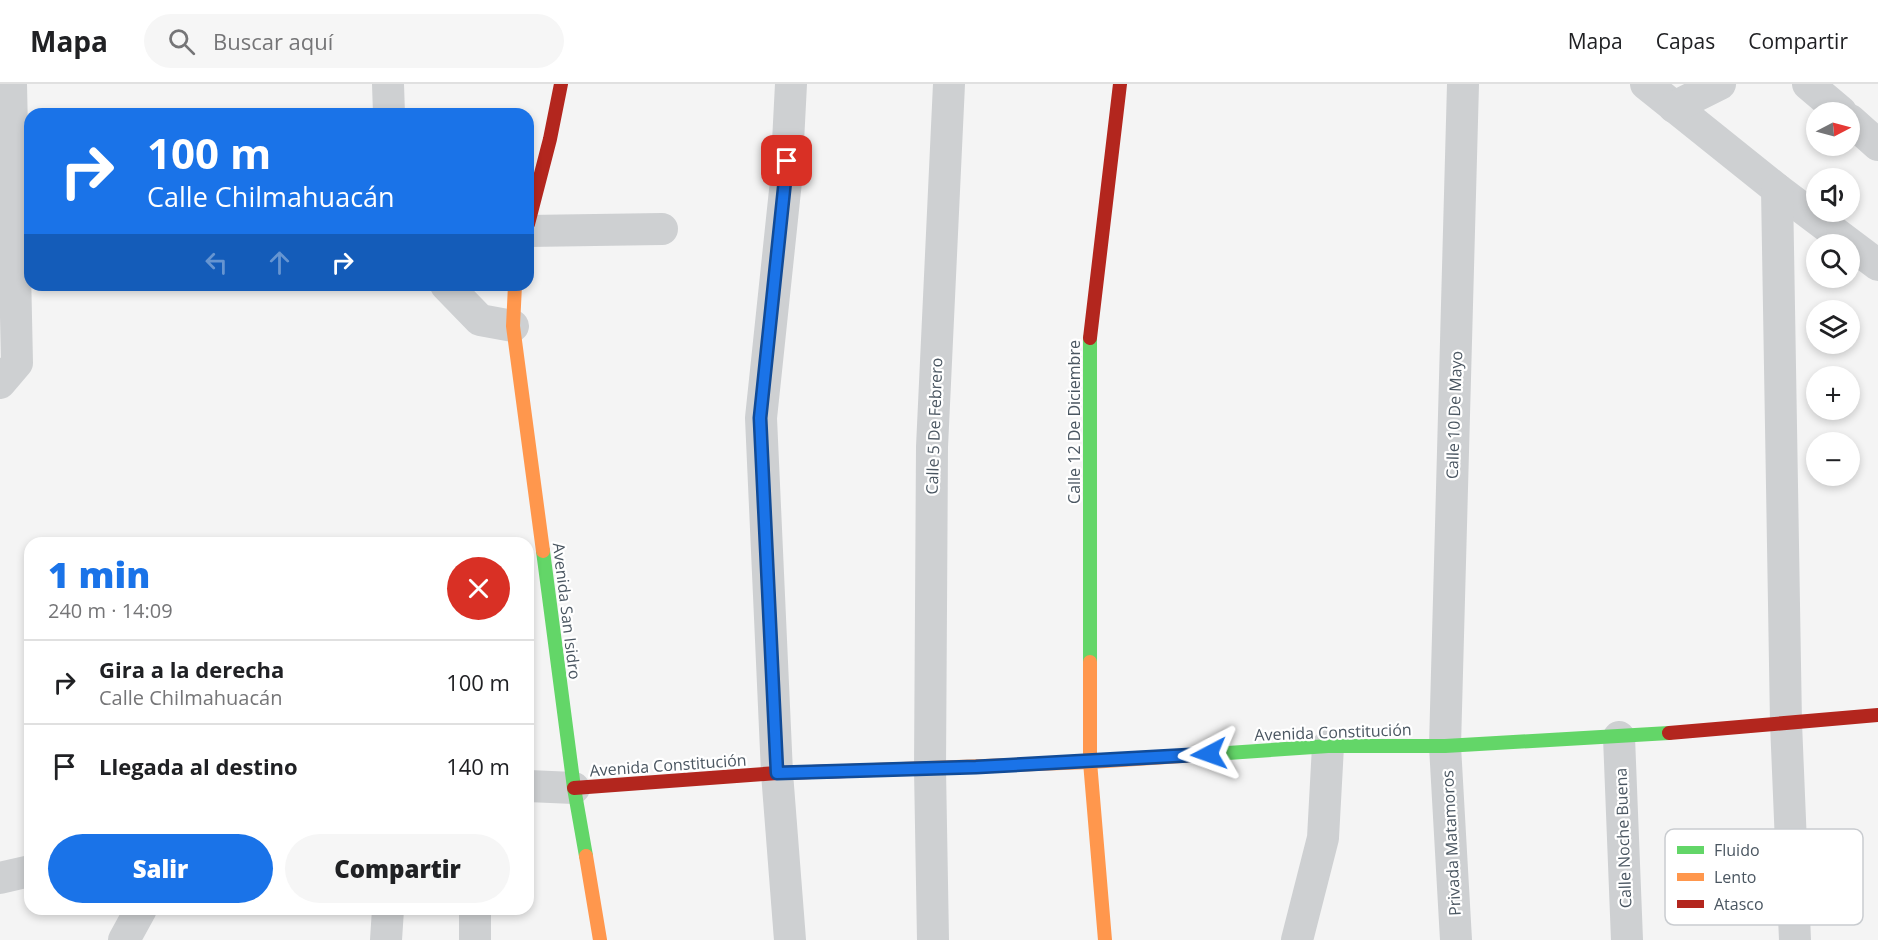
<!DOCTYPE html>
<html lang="es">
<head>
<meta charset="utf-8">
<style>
	:root { --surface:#fff; --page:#f6f6f6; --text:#202124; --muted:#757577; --line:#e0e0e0; --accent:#1a73e8 }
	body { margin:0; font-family:"Open Sans",sans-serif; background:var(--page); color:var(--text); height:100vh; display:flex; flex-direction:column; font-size:22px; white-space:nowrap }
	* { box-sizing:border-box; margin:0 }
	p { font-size:20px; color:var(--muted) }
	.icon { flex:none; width:33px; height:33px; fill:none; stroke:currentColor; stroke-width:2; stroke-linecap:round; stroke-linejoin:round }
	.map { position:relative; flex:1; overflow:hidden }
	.panel { position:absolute; left:24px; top:453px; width:510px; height:378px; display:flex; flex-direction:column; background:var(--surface); border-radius:18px; box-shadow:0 3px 9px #0003 }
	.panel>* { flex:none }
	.guide { position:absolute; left:24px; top:24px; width:510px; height:183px; border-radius:18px; box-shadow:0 3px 9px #0003; background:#1a73e8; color:#fff; overflow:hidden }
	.needle { width:39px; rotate:84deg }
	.tools { position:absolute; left:1806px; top:18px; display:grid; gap:12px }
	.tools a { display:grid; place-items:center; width:54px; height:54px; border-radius:50%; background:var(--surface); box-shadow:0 3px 9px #0003; font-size:30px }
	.pin { position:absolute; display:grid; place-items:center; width:51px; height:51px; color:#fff; margin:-26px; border-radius:12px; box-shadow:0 3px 9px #0006 }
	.me { position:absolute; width:66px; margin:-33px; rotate:266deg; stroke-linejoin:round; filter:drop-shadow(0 0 4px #0008) }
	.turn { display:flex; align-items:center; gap:21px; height:126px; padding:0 24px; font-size:27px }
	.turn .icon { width:78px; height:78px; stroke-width:2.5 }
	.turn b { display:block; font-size:42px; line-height:51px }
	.lanes { display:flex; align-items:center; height:57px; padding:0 24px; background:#0003; justify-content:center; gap:30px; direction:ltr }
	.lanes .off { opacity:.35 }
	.round { display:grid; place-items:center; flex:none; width:63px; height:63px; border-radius:32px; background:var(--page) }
	.summary { display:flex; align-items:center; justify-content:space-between; height:102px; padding:0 24px }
	h1 { font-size:36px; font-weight:800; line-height:45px; color:var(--accent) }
	.action { display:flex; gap:12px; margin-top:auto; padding:12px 24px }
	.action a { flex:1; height:69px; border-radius:36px; background:var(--accent); color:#fff; font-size:24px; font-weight:800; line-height:69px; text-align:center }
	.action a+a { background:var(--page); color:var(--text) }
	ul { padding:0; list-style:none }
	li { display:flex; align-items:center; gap:18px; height:84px; padding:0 24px; border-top:2px solid var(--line) }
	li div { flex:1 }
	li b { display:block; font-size:22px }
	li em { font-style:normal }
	header { display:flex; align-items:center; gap:36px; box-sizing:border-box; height:84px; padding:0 30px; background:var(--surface); border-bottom:2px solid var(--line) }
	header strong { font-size:28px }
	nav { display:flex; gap:33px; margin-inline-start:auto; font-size:21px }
	.search { width:420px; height:54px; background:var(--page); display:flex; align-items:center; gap:15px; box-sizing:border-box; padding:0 21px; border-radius:33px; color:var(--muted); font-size:22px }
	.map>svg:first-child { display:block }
</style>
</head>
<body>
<header>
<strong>Mapa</strong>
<div class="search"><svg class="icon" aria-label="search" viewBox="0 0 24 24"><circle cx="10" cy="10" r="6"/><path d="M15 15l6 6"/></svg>Buscar aquí</div>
<nav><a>Mapa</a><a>Capas</a><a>Compartir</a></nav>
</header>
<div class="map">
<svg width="1878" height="856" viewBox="0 0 1878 856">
	<rect width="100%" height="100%" fill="#f4f4f4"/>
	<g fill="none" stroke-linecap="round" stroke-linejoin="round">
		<g stroke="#ced0d2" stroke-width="32">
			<polyline points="388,0 389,30"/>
			<polyline points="1646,0 1777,105 1878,181"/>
			<polyline points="1808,0 1841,28"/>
			<polyline points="1674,23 1720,0"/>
			<polyline points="1850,36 1878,61"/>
			<polyline points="1777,105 1786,639 1795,856"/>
			<polyline points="528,147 662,145"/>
			<polyline points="446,201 480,236 513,242"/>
			<polyline points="0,299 17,279 11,0"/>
			<polyline points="1619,653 1627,856"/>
			<polyline points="528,702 574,704"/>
			<polyline points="0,794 30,787"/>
			<polyline points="475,825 475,856"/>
			<polyline points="124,856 141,825"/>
			<polyline points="386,856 388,825"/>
			<polyline points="790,856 777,689 761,334 786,97 791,0"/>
			<polyline points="933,856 930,685 932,363 949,0"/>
			<polyline points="1297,856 1323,754 1328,662"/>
			<polyline points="1456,856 1445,662 1463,0"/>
		</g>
		<g stroke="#63d668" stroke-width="14">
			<polyline points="543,467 574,704 586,772"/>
			<polyline points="1090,578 1090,254"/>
			<polyline points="1213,670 1328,662 1445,662 1669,649"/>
		</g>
		<g stroke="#ff974d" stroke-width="14">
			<polyline points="515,201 513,242 543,467"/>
			<polyline points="1090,578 1090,678 1105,856"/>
			<polyline points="846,687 1090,678 1213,670"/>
			<polyline points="586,772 600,856"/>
		</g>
		<g stroke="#b3261e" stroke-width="14">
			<polyline points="528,140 550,55 561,0"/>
			<polyline points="1090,254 1120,0"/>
			<polyline points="1669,649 1878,631"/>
			<polyline points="574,704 777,689 846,687"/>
		</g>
	</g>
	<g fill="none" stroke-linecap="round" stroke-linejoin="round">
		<g stroke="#114b97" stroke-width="15">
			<polyline id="route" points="787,77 760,334 777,689 976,683 1209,670"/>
		</g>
		<use href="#route" stroke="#1a73e8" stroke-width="10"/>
	</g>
	<g text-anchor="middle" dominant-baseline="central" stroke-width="4.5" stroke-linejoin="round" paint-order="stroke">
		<g font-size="16" fill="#4a5661" stroke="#fff">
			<text transform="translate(1454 331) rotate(-88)">Calle 10 De Mayo</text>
			<text transform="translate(1074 338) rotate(-90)">Calle 12 De Diciembre</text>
			<text transform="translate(934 342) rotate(-88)">Calle 5 De Febrero</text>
			<text transform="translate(567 527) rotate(83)">Avenida San Isidro</text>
			<text transform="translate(1333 648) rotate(-2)">Avenida Constitución</text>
			<text transform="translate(668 681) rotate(-4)">Avenida Constitución</text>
			<text transform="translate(1623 754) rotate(-92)">Calle Noche Buena</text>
			<text transform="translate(1451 759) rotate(-93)">Privada Matamoros</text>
		</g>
	</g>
	<rect x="1665" y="745" width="198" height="96" rx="9" fill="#fff" stroke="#c9ccd0" stroke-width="1.5"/>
	<rect x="1677" y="762" width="27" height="8" fill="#63d668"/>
	<rect x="1677" y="789" width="27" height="8" fill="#ff974d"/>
	<rect x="1677" y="816" width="27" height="8" fill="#b3261e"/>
	<g font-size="16" fill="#4a5661">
		<text x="1714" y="772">Fluido</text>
		<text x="1714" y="799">Lento</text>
		<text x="1714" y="826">Atasco</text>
	</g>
</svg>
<div class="tools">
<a><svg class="needle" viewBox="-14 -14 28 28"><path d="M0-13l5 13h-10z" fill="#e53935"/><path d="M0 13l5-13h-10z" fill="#757577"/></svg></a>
<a><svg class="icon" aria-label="sound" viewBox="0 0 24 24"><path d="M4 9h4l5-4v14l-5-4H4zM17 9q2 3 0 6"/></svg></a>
<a><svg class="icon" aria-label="search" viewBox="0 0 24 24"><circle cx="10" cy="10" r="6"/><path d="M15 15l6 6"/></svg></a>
<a><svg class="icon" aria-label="layers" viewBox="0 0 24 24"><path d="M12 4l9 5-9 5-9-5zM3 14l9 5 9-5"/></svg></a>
<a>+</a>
<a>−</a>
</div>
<div class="pin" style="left:787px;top:77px;background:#d93025"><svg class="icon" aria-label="arrive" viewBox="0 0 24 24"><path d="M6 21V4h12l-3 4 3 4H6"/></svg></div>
<svg class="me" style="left:1209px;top:670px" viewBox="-20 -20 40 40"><path d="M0-17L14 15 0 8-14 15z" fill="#1a73e8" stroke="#fff" stroke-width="4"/></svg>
<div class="guide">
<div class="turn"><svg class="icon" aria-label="right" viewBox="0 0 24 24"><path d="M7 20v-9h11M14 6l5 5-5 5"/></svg><div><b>100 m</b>Calle Chilmahuacán</div></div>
<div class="lanes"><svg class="icon off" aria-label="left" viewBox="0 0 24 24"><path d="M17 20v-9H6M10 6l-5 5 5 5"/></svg><svg class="icon off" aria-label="ahead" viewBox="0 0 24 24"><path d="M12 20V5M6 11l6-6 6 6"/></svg><svg class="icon" aria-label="right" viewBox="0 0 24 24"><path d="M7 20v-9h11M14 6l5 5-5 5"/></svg></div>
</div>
<section class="panel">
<div class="summary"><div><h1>1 min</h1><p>240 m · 14:09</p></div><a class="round" style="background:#d93025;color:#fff"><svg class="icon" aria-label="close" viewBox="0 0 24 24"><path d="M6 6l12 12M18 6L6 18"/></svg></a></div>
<ul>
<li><svg class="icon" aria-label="right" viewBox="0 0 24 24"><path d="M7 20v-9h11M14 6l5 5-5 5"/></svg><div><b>Gira a la derecha</b><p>Calle Chilmahuacán</p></div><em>100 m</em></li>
<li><svg class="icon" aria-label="arrive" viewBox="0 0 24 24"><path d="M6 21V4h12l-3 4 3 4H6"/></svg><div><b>Llegada al destino</b></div><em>140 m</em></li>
</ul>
<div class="action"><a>Salir</a><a>Compartir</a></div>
</section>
</div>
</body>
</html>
